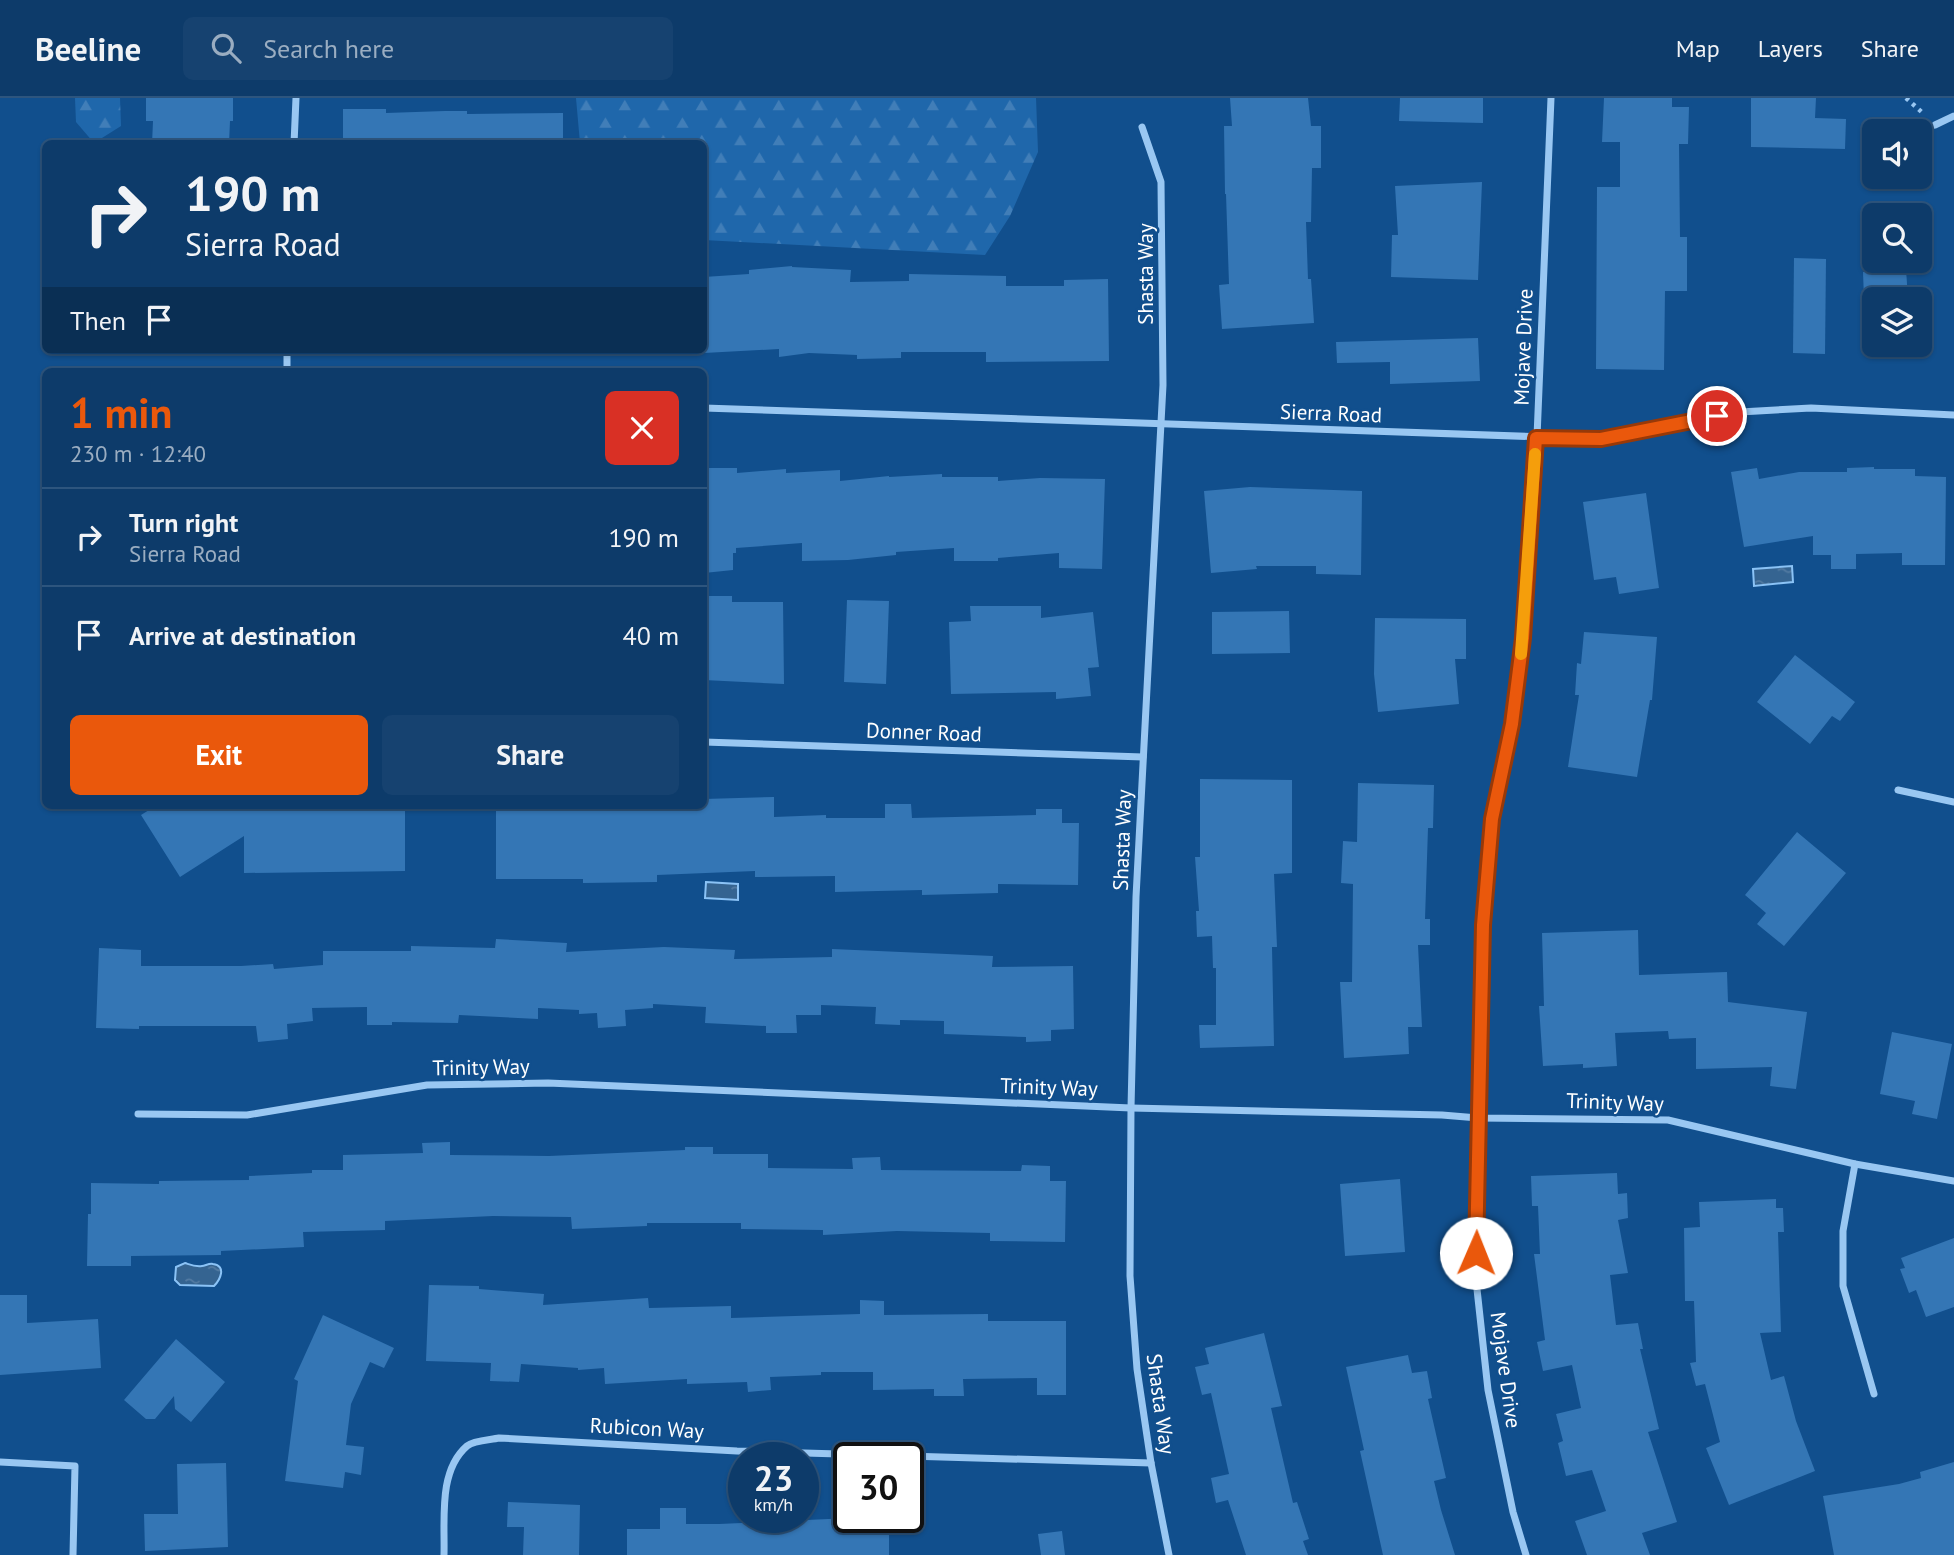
<!DOCTYPE html>
<html lang="en">
<head>
<meta charset="utf-8">
<style>
	:root { --surface:#0d3b6a; --page:#164270; --text:#f1f3f6; --muted:#9aadc1; --line:#2d557e; --accent:#ea580c }
	body { margin:0; font-family:"PT Sans",sans-serif; background:var(--page); color:var(--text); height:100vh; display:flex; flex-direction:column; font-size:26px; white-space:nowrap }
	* { box-sizing:border-box; margin:0 }
	p { font-size:23px; color:var(--muted) }
	.icon { flex:none; width:38px; height:38px; fill:none; stroke:currentColor; stroke-width:2; stroke-linecap:round; stroke-linejoin:round }
	.map { position:relative; flex:1; overflow:hidden }
	.side { position:absolute; left:42px; top:270px; width:665px; height:441px; display:flex; flex-direction:column; background:var(--surface); border-radius:10px; box-shadow:0 2px 5px #0004,0 0 0 2px var(--line) }
	.side>* { flex:none }
	.hud { position:absolute; left:42px; top:42px; width:665px; height:214px; border-radius:10px; box-shadow:0 2px 5px #0004,0 0 0 2px var(--line); background:#0d3b6a; color:var(--text); overflow:hidden }
	.buttons { position:absolute; left:1862px; top:21px; display:grid; gap:14px }
	.buttons a { display:grid; place-items:center; width:70px; height:70px; border-radius:10px; background:var(--surface); box-shadow:0 2px 5px #0004,0 0 0 2px var(--line); font-size:35px }
	.speed { position:absolute; left:728px; top:1344px; display:flex; gap:14px; font-size:35px; font-weight:700; text-align:center }
	.speed>* { display:grid; place-content:center; width:91px; height:91px; border-radius:50%; background:var(--surface); box-shadow:0 2px 5px #0004,0 0 0 2px var(--line); line-height:1 }
	.speed small { font-size:18px; font-weight:400 }
	.speed .limit { border:4px solid #111; border-radius:10px; background:#fff; color:#111 }
	.pin { position:absolute; display:grid; place-items:center; width:60px; height:60px; color:#fff; margin:-30px; border:4px solid #fff; border-radius:50%; box-shadow:0 2px 7px #0007 }
	.me { position:absolute; width:77px; margin:-38px; rotate:1deg; stroke-linejoin:round; filter:drop-shadow(0 0 5px #0008) }
	.turn { display:flex; align-items:center; gap:24px; height:147px; padding:0 28px; font-size:32px }
	.turn .icon { width:91px; height:91px; stroke-width:2.5 }
	.turn b { display:block; font-size:49px; line-height:60px }
	.then { display:flex; align-items:center; height:66px; padding:0 28px; background:#0003; gap:14px; font-size:26px }
	.round { display:grid; place-items:center; flex:none; width:74px; height:74px; border-radius:10px; background:var(--page) }
	.head { display:flex; align-items:center; justify-content:space-between; height:119px; padding:0 28px }
	h1 { font-size:42px; font-weight:800; line-height:52px; color:var(--accent) }
	.primary-button { display:flex; gap:14px; margin-top:auto; padding:14px 28px }
	.primary-button a { flex:1; height:80px; border-radius:10px; background:var(--accent); color:#fff; font-size:28px; font-weight:800; line-height:80px; text-align:center }
	.primary-button a+a { background:var(--page); color:var(--text) }
	ul { padding:0; list-style:none }
	li { display:flex; align-items:center; gap:21px; height:98px; padding:0 28px; border-top:2px solid var(--line) }
	li div { flex:1 }
	li b { display:block; font-size:26px }
	li em { font-style:normal }
	header { display:flex; align-items:center; gap:42px; box-sizing:border-box; height:98px; padding:0 35px; background:var(--surface); border-bottom:2px solid var(--line) }
	header strong { font-size:33px }
	nav { display:flex; gap:38px; margin-inline-start:auto; font-size:24px }
	.search { width:490px; height:63px; background:var(--page); display:flex; align-items:center; gap:18px; box-sizing:border-box; padding:0 24px; border-radius:10px; color:var(--muted); font-size:26px }
	.map>svg:first-child { display:block }
</style>
</head>
<body>
<header>
<strong>Beeline</strong>
<div class="search"><svg class="icon" aria-label="search" viewBox="0 0 24 24"><circle cx="10" cy="10" r="6"/><path d="M15 15l6 6"/></svg>Search here</div>
<nav><a>Map</a><a>Layers</a><a>Share</a></nav>
</header>
<div class="map">
<svg width="1954" height="1457" viewBox="0 0 1954 1457">
	<defs>
		<pattern id="forest-firs" width="22" height="20" patternUnits="userSpaceOnUse" patternTransform="scale(1.75)"><rect width="22" height="20" fill="#1f67ab"/><path d="M5 1l3.5 6h-7zM16 11l3.5 6h-7z" fill="#417eb8"/></pattern>
		<pattern id="water-ripples" width="26" height="14" patternUnits="userSpaceOnUse" patternTransform="scale(1.75)"><rect width="26" height="14" fill="#356491"/><path d="M2 4q2-2 4 0t4 0M15 11q2-2 4 0t4 0" fill="none" stroke="#537ba2"/></pattern>
	</defs>
	<rect width="100%" height="100%" fill="#114f8d"/>
	<g fill="url(#forest-firs)">
		<polygon points="75,0 120,0 121,28 94,45 76,24"/>
		<polygon points="576,0 1036,0 1038,54 1010,118 985,157 704,142 704,46 580,45"/>
	</g>
	<g fill="url(#water-ripples)" stroke="#8bc3f6" stroke-width="2">
		<polygon points="1792,468 1793,484 1754,488 1753,471"/>
		<polygon points="706,784 738,786 738,802 705,800"/>
		<path d="M 185,1165 C 191,1167 195,1169 202,1168 C 205,1168 209,1165 213,1166 C 227,1168 220,1182 214,1188 L 180,1187 L 175,1182 L 176,1169 Z"/>
	</g>
	<g fill="#3476b5">
		<polygon points="146,0 233,0 233,23 230,23 229,46 152,46 153,23 146,23"/>
		<polygon points="1230,0 1308,0 1311,28 1321,28 1321,70 1312,70 1311,124 1306,124 1308,181 1311,181 1314,225 1222,231 1219,187 1229,186 1226,96 1225,96 1224,28 1232,28"/>
		<polygon points="1400,0 1483,0 1483,25 1399,23"/>
		<polygon points="1604,0 1672,0 1672,9 1689,9 1688,46 1679,46 1680,139 1687,139 1687,193 1665,193 1664,272 1596,271 1597,89 1620,89 1620,44 1602,44"/>
		<polygon points="1751,0 1816,0 1815,20 1846,21 1845,51 1751,49"/>
		<polygon points="343,11 386,11 386,15 445,13 467,13 467,16 563,15 563,46 343,46"/>
		<polygon points="1482,84 1478,182 1391,179 1392,137 1398,137 1395,88"/>
		<polygon points="1794,160 1826,161 1825,256 1793,255"/>
		<polygon points="792,168 792,169 851,172 850,184 909,183 909,176 1006,178 1006,188 1064,188 1064,182 1108,181 1109,263 986,264 986,254 901,254 901,260 857,261 857,257 809,255 779,259 779,251 704,255 704,179 749,176 749,172"/>
		<polygon points="1906,171 1908,201 1864,201 1863,174"/>
		<polygon points="1478,240 1480,283 1390,286 1390,264 1337,265 1336,244"/>
		<polygon points="1874,369 1874,371 1915,371 1915,378 1946,379 1945,467 1902,467 1902,455 1856,456 1856,471 1831,471 1831,457 1813,457 1813,438 1744,449 1731,374 1757,370 1759,381 1799,374 1847,374 1847,370"/>
		<polygon points="704,370 737,370 737,375 786,371 786,375 840,372 840,383 889,378 889,379 942,376 942,379 998,379 998,383 1040,380 1105,381 1102,471 1059,470 1059,455 998,460 998,463 954,463 954,450 896,454 896,457 848,462 802,463 802,445 736,450 736,455 733,455 733,472 704,475"/>
		<polygon points="1250,389 1362,393 1361,477 1316,476 1316,468 1256,468 1257,471 1211,475 1204,393"/>
		<polygon points="1646,395 1659,490 1619,496 1616,479 1594,482 1583,404"/>
		<polygon points="704,498 732,498 732,504 783,504 784,586 704,582"/>
		<polygon points="847,502 889,503 886,586 844,584"/>
		<polygon points="970,508 1041,508 1041,520 1093,514 1099,569 1088,570 1091,598 1056,601 1056,594 951,596 949,524 971,523"/>
		<polygon points="1289,513 1290,555 1212,556 1212,514"/>
		<polygon points="1375,520 1466,521 1466,561 1455,561 1459,606 1378,614 1374,576"/>
		<polygon points="1584,534 1657,539 1652,602 1650,602 1637,679 1568,669 1579,597 1575,597 1577,565 1581,566"/>
		<polygon points="1795,557 1855,604 1840,623 1832,618 1810,646 1757,604"/>
		<polygon points="1200,681 1292,682 1292,775 1274,776 1277,849 1272,849 1274,948 1200,950 1199,927 1216,927 1216,870 1213,870 1212,838 1197,839 1196,813 1199,813 1195,759 1200,759"/>
		<polygon points="1358,685 1434,687 1433,730 1428,730 1425,821 1430,821 1430,847 1418,847 1422,929 1408,929 1409,956 1344,960 1340,884 1352,884 1353,786 1341,785 1343,743 1357,744"/>
		<polygon points="774,699 774,719 826,717 826,720 885,720 885,706 911,706 912,720 1036,717 1036,711 1062,711 1062,725 1079,725 1078,787 998,786 998,795 922,797 922,792 835,794 835,778 755,779 755,773 657,777 657,784 583,785 583,781 496,781 496,708 611,707 611,712 695,711 695,707 704,707 704,701"/>
		<polygon points="157,707 405,708 405,773 244,775 244,738 180,779 141,717"/>
		<polygon points="1797,734 1846,775 1784,848 1757,826 1766,815 1745,797"/>
		<polygon points="1638,832 1639,877 1727,874 1728,904 1807,914 1796,991 1770,988 1772,969 1696,971 1696,940 1669,941 1668,933 1615,935 1617,968 1583,970 1583,966 1543,968 1539,908 1544,908 1542,835"/>
		<polygon points="496,841 567,845 566,854 664,849 735,852 734,861 832,859 832,851 993,858 992,869 1073,868 1074,931 1051,932 1051,943 1026,944 1026,939 944,936 944,923 900,922 900,927 875,926 876,909 821,907 821,917 796,917 797,935 766,935 766,928 705,925 706,909 653,906 653,910 625,912 626,928 598,930 597,915 579,916 579,912 538,910 538,921 459,917 458,925 392,924 392,927 367,927 367,909 312,910 313,923 287,926 288,941 258,944 256,928 139,928 139,931 96,930 99,850 141,852 141,868 241,868 273,866 274,871 323,867 323,853 411,853 411,848 495,850"/>
		<polygon points="1892,934 1952,946 1937,1021 1912,1016 1915,1003 1880,996"/>
		<polygon points="450,1044 450,1057 549,1058 685,1052 685,1049 713,1049 713,1056 768,1056 768,1070 853,1071 852,1060 880,1059 881,1072 1021,1073 1022,1067 1050,1068 1050,1083 1066,1083 1065,1144 990,1143 990,1135 897,1133 823,1137 823,1132 741,1131 741,1125 647,1125 647,1128 572,1131 571,1119 493,1118 385,1123 385,1132 303,1134 304,1149 221,1153 221,1157 131,1158 131,1168 87,1168 88,1116 91,1116 91,1085 159,1086 159,1083 249,1082 249,1078 312,1075 312,1072 343,1072 343,1057 423,1055 422,1045"/>
		<polygon points="1617,1075 1618,1096 1627,1095 1628,1120 1618,1122 1628,1175 1610,1177 1616,1227 1638,1225 1643,1251 1640,1251 1659,1331 1648,1334 1677,1424 1642,1435 1650,1457 1587,1457 1575,1423 1606,1413 1592,1372 1566,1378 1558,1345 1563,1343 1556,1316 1581,1310 1572,1267 1543,1273 1537,1244 1545,1242 1534,1156 1540,1156 1538,1108 1532,1108 1531,1078"/>
		<polygon points="1400,1081 1405,1154 1345,1158 1340,1086"/>
		<polygon points="1776,1101 1776,1110 1783,1110 1784,1134 1778,1134 1781,1234 1760,1235 1771,1282 1784,1278 1796,1323 1815,1373 1729,1407 1706,1350 1720,1344 1705,1286 1696,1288 1690,1265 1696,1264 1694,1203 1685,1203 1684,1130 1700,1129 1699,1104"/>
		<polygon points="1954,1140 1954,1209 1926,1219 1916,1192 1909,1195 1900,1171 1905,1170 1901,1160"/>
		<polygon points="429,1187 479,1188 479,1191 544,1196 543,1207 648,1200 649,1210 731,1208 731,1220 860,1216 860,1202 884,1203 884,1217 988,1216 988,1223 1066,1223 1066,1297 1037,1297 1037,1280 963,1281 964,1298 934,1298 934,1291 873,1292 873,1274 821,1274 821,1277 770,1279 771,1292 748,1294 747,1284 687,1286 687,1281 605,1286 604,1270 578,1272 578,1270 521,1266 519,1284 490,1283 491,1265 426,1263"/>
		<polygon points="0,1197 27,1197 27,1225 98,1221 101,1270 0,1277"/>
		<polygon points="323,1217 394,1250 384,1270 370,1264 351,1306 346,1347 364,1349 361,1377 345,1374 343,1390 285,1383 298,1283 294,1281"/>
		<polygon points="1264,1235 1282,1308 1271,1310 1293,1405 1297,1404 1309,1441 1303,1443 1308,1457 1246,1457 1228,1402 1216,1405 1211,1380 1229,1376 1211,1295 1202,1297 1195,1269 1209,1266 1205,1250"/>
		<polygon points="176,1241 225,1284 191,1324 175,1311 174,1298 155,1321 146,1321 124,1302"/>
		<polygon points="1408,1257 1412,1275 1427,1273 1432,1300 1428,1301 1446,1380 1434,1383 1441,1412 1455,1457 1383,1457 1360,1353 1364,1352 1346,1269"/>
		<polygon points="1954,1364 1954,1457 1834,1457 1823,1398 1899,1386 1921,1380 1920,1374"/>
		<polygon points="226,1365 228,1449 145,1453 144,1416 178,1416 177,1366"/>
		<polygon points="508,1404 580,1407 579,1457 523,1457 524,1429 507,1429"/>
		<polygon points="660,1410 686,1410 686,1426 719,1426 873,1419 873,1429 889,1429 889,1457 627,1457 627,1431 660,1431"/>
		<polygon points="1062,1433 1065,1457 1041,1457 1038,1436"/>
	</g>
	<g fill="none" stroke-linecap="round" stroke-linejoin="round">
		<polyline stroke="#99c7f2" stroke-width="4.5" stroke-dasharray="3.5 5" stroke-linecap="butt" points="1906,0 1925,17"/>
		<g stroke="#99c7f2" stroke-width="7">
			<polyline points="1935,27 1954,18"/>
			<polyline points="1142,29 1161,84 1163,287 1136,799 1131,1010 1130,1178 1137,1271 1151,1365 1169,1457"/>
			<polyline points="294,46 296,0"/>
			<polyline points="287,273 287,252"/>
			<polyline points="704,310 1602,341 1740,314 1811,310 1954,317"/>
			<polyline points="704,644 1143,659"/>
			<polyline points="1898,692 1954,704"/>
			<polyline points="138,1016 247,1017 427,987 548,985 1131,1010 1442,1017 1478,1020 1668,1022 1855,1066 1954,1083"/>
			<polyline points="1855,1066 1843,1133 1843,1188 1874,1296"/>
			<polyline points="0,1364 75,1368 73,1457"/>
			<path d="M 444,1457 C 445,1422 438,1373 467,1348 C 474,1342 490,1342 499,1340 L 737,1353 L 1151,1365"/>
			<polyline points="1526,1457 1513,1414 1488,1292 1476,1182 1478,1020 1483,827 1492,721 1512,626 1523,540 1537,339 1551,0"/>
		</g>
	</g>
	<g fill="none" stroke-linecap="round" stroke-linejoin="round">
		<g stroke="#983908" stroke-width="18">
			<polyline id="route" points="1476,1155 1483,827 1492,721 1512,626 1523,540 1536,340 1601,341 1717,318"/>
		</g>
		<use href="#route" stroke="#ea580c" stroke-width="12"/>
		<polyline stroke="#f59e0b" stroke-width="12" points="1521,556 1535,356"/>
	</g>
	<g text-anchor="middle" dominant-baseline="central" stroke-width="5" stroke-linejoin="round" paint-order="stroke">
		<g font-size="21" fill="#fff" stroke="#114f8d">
			<text transform="translate(1145 176) rotate(-90)">Shasta Way</text>
			<text transform="translate(1523 249) rotate(-88)">Mojave Drive</text>
			<text transform="translate(1331 315) rotate(2)">Sierra Road</text>
			<text transform="translate(924 634) rotate(2)">Donner Road</text>
			<text transform="translate(1122 742) rotate(-88)">Shasta Way</text>
			<text transform="translate(481 969) rotate(-1)">Trinity Way</text>
			<text transform="translate(1049 989) rotate(2)">Trinity Way</text>
			<text transform="translate(1615 1004) rotate(2)">Trinity Way</text>
			<text transform="translate(1506 1272) rotate(82)">Mojave Drive</text>
			<text transform="translate(1161 1306) rotate(82)">Shasta Way</text>
			<text transform="translate(647 1330) rotate(3)">Rubicon Way</text>
		</g>
	</g>
</svg>
<div class="buttons">
<a><svg class="icon" aria-label="sound" viewBox="0 0 24 24"><path d="M4 9h4l5-4v14l-5-4H4zM17 9q2 3 0 6"/></svg></a>
<a><svg class="icon" aria-label="search" viewBox="0 0 24 24"><circle cx="10" cy="10" r="6"/><path d="M15 15l6 6"/></svg></a>
<a><svg class="icon" aria-label="layers" viewBox="0 0 24 24"><path d="M12 4l9 5-9 5-9-5zM3 14l9 5 9-5"/></svg></a>
</div>
<div class="speed"><div>23<small>km/h</small></div><div class="limit">30</div></div>
<div class="pin" style="left:1717px;top:318px;background:#d93025"><svg class="icon" aria-label="arrive" viewBox="0 0 24 24"><path d="M6 21V4h12l-3 4 3 4H6"/></svg></div>
<svg class="me" style="left:1476px;top:1155px" viewBox="-20 -20 40 40"><circle r="19" fill="#fff"/><path d="M0-13L10 11 0 6-10 11z" fill="#ea580c"/></svg>
<div class="hud">
<div class="turn"><svg class="icon" aria-label="right" viewBox="0 0 24 24"><path d="M7 20v-9h11M14 6l5 5-5 5"/></svg><div><b>190 m</b>Sierra Road</div></div>
<div class="then">Then<svg class="icon" aria-label="arrive" viewBox="0 0 24 24"><path d="M6 21V4h12l-3 4 3 4H6"/></svg></div>
</div>
<section class="side">
<div class="head"><div><h1>1 min</h1><p>230 m · 12:40</p></div><a class="round" style="background:#d93025;color:#fff"><svg class="icon" aria-label="close" viewBox="0 0 24 24"><path d="M6 6l12 12M18 6L6 18"/></svg></a></div>
<ul>
<li><svg class="icon" aria-label="right" viewBox="0 0 24 24"><path d="M7 20v-9h11M14 6l5 5-5 5"/></svg><div><b>Turn right</b><p>Sierra Road</p></div><em>190 m</em></li>
<li><svg class="icon" aria-label="arrive" viewBox="0 0 24 24"><path d="M6 21V4h12l-3 4 3 4H6"/></svg><div><b>Arrive at destination</b></div><em>40 m</em></li>
</ul>
<div class="primary-button"><a>Exit</a><a>Share</a></div>
</section>
</div>
</body>
</html>
